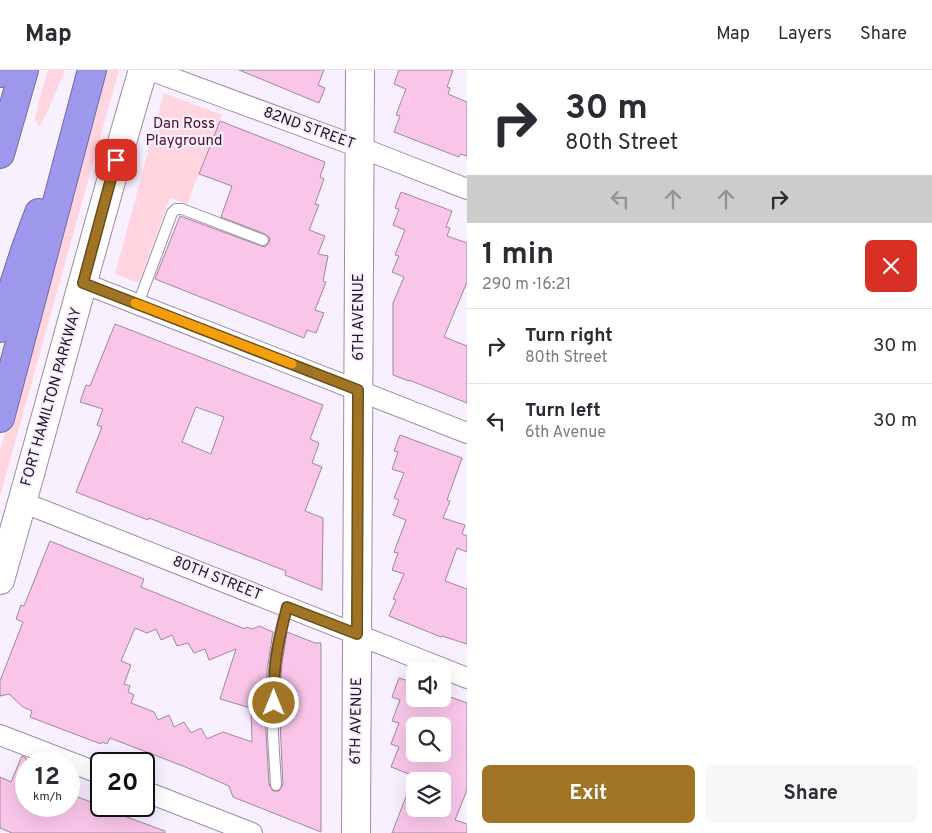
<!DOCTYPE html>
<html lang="en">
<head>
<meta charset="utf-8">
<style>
	:root { --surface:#fff; --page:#f7f7f7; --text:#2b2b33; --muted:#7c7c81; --line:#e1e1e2; --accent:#a07425 }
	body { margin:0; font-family:Overpass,sans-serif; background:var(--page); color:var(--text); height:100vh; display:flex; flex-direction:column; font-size:19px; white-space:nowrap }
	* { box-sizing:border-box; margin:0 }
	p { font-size:16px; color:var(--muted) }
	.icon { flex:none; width:28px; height:28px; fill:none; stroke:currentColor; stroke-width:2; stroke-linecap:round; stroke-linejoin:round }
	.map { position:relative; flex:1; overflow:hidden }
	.sheet { display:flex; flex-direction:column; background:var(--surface); width:465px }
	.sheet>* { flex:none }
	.guide { background:#fff; color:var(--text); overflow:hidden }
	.controls { position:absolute; left:406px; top:592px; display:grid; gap:10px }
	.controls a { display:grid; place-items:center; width:45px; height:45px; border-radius:8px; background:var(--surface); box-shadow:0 5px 20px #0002; font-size:25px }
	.speed { position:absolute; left:15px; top:682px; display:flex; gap:10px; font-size:25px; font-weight:700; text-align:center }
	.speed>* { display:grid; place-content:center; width:65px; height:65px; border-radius:50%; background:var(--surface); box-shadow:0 5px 20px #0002; line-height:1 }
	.speed small { font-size:12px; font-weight:400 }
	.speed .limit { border:2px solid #111; border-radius:8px; background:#fff; color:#111 }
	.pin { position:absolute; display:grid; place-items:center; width:42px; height:42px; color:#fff; margin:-21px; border-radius:10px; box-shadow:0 2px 8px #0006 }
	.me { position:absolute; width:55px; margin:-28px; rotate:0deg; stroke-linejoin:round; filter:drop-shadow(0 0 4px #0008) }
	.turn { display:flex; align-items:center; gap:18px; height:105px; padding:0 15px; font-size:22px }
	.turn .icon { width:65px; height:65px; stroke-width:2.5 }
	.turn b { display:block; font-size:35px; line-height:42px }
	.lanes { display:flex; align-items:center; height:48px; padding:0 15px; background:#0003; justify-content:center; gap:25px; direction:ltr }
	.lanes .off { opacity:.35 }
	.round { display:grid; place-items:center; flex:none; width:52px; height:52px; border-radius:8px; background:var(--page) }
	.head { display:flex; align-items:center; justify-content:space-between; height:85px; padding:0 15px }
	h1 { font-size:30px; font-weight:700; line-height:38px }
	.primary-button { display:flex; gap:10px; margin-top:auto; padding:10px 15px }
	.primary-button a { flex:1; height:58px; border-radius:8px; background:var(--accent); color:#fff; font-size:20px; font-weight:700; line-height:58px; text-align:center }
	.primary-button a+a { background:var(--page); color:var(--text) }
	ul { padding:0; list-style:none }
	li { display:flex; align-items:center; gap:15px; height:75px; padding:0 15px; border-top:1px solid var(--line) }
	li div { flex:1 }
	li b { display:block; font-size:19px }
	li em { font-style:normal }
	header { display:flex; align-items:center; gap:30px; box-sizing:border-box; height:70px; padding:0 25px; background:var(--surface); border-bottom:1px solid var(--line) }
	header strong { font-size:24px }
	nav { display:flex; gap:28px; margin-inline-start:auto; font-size:18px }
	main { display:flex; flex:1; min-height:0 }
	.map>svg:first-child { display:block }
</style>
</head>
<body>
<header>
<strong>Map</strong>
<nav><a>Map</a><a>Layers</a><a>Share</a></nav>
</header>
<main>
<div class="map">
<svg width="467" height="763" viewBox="0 0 467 763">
	<rect width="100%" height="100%" fill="#f8efff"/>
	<g fill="#ffd6e0">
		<polygon points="48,0 65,0 48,41 39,57 35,49 40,27"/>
		<polygon points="106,0 119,0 0,426 0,382 19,307"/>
		<polygon points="164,23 222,45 187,134 170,128 139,213 115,204"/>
	</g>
	<g fill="#f9c6ea" stroke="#a08799" fill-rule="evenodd">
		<polygon points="239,0 324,0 318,15 325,18 319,33"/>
		<polygon points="399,0 453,0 447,17 450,18 448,24 467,32 467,86 460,84 459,87 394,62 400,46 396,45 406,19 394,14"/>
		<polygon points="220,51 325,92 320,107 324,109 315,134 319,135 309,160 325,166 318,184 328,186 323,211 326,212 315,240 324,243 316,263 307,260 304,268 155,209 180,146 261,176 265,177 269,173 270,168 265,164 221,147 232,116 199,104"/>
		<polygon points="401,122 452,141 446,157 450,158 447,166 467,173 467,212 444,267 467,276 467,333 409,310 409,311 393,305 393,233 404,207 392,202 399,186 395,185 405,160 393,155 399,139 395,138"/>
		<path d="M 115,254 L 323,335 L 310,369 L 319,373 L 312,393 L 322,397 L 305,441 L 323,448 L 322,520 L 285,505 L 286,501 L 149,448 L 148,450 L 76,422 L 102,357 L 97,355 L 103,339 L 80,332 L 86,315 L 90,316 ZM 196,337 L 224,347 L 211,384 L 182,372 Z"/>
		<polygon points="400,365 462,388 447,430 450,431 443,448 465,455 462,464 467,466 467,482 457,478 445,511 467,519 467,574 442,566 441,567 389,546 396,530 393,529 404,504 392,500 398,483 394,482 406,450 393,445 399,430 394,428 404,403 392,399 398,382 394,381"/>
		<path d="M 50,471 L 144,509 L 141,517 L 173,530 L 245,559 L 246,557 L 253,559 L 259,556 L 273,562 L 267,600 L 265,644 L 269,715 L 273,721 L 279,721 L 283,715 L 279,630 L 282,594 L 287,562 L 315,573 L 321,573 L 321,762 L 233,727 L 229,716 L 183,696 L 110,668 L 107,674 L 102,672 L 101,674 L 30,647 L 32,641 L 23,637 L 9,624 L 0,626 L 0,611 L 23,552 L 16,549 L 21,535 L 24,536 ZM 135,558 L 147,563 L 156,559 L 161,570 L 172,565 L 177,576 L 188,573 L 194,583 L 205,579 L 209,590 L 236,579 L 220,629 L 251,638 L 252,672 L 223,662 L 207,669 L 201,658 L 191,663 L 184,652 L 174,657 L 169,645 L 158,650 L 154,642 L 131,633 L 134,625 L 128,622 L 130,616 L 124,614 L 131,595 L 121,591 Z"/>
		<path d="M 399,608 L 415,613 L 415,629 L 442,629 L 442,624 L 467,633 L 467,720 L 455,750 L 467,754 L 467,763 L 392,763 L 414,706 L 391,697 L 399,677 L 391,674 L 399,653 L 392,651 L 400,630 L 392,627 ZM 415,656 L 442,656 L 442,684 L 415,684 ZM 415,711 L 442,711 L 442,739 L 415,739 Z"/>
		<polygon points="22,686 26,688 26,736 69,736 69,724 94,733 94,731 101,733 101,736 109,736 125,742 124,746 165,761 165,763 12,763 0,758 0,707 11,712"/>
	</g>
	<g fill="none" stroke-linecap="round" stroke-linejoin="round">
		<g stroke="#9b8da5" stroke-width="12">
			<g id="lane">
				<polyline points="138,234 172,143 176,139 182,139 263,170"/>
				<path d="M 276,715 C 274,677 270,639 274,601 C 276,579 281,558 287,537"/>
			</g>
		</g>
		<g stroke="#9b8da5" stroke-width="22">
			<g id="street">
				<polyline points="150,0 359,77 467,119"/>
				<polyline points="83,213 467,363"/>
				<polyline points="22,432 467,608"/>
				<polyline points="0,665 101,704"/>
				<polyline points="144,721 252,763"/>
			</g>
		</g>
		<g stroke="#9b8da5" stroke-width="30">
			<g id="secondary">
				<path d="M 0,510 C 49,340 93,169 143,0"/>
				<polyline points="356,763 360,0"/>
			</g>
		</g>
		<g stroke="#706ba5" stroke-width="30">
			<g id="highway">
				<polyline points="0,3 1,0"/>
				<polyline points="0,84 24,0"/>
				<polyline points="0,258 26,178 39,143"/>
				<polyline points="0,348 92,0"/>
			</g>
		</g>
		<use href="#lane" stroke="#fff" stroke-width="10"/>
		<use href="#street" stroke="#fff" stroke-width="20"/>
		<use href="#secondary" stroke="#fff" stroke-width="28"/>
		<use href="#highway" stroke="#9e98ec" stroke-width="28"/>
	</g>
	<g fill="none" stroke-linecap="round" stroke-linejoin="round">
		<g stroke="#684b18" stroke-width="12">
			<path id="route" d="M 116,90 L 83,213 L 358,320 L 357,564 L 287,537 C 278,572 273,596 274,633"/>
		</g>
		<use href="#route" stroke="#a07425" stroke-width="9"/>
		<polyline stroke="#f59e0b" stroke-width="9" points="135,233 292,294"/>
	</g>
	<g text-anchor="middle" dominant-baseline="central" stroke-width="4.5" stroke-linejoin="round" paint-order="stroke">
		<g font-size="15" fill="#4c1026" stroke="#f8efff">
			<text x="184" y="54">Dan Ross<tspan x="184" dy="17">Playground</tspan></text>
		</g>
		<g font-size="15" fill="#1c1720" stroke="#f8efff">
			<text transform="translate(309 59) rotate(20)">82ND STREET</text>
			<text transform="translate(359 247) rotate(-90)">6TH AVENUE</text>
			<text transform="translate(52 327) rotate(-74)">FORT HAMILTON PARKWAY</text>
			<text transform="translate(217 509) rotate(22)">80TH STREET</text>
			<text transform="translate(357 651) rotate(-89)">6TH AVENUE</text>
		</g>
	</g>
</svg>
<div class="controls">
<a><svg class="icon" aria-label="sound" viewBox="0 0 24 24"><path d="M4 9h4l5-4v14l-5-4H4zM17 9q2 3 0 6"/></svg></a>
<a><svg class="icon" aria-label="search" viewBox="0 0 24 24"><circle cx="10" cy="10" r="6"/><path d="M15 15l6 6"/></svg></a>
<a><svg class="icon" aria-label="layers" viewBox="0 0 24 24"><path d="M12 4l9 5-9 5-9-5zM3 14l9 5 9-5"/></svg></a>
</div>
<div class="speed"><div>12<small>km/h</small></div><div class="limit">20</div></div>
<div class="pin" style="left:116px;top:90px;background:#d93025"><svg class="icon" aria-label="arrive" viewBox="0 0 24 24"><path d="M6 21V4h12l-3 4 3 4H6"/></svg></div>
<svg class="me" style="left:274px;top:633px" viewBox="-20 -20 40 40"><circle r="17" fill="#a07425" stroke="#fff" stroke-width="3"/><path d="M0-11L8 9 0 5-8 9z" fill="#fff"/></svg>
</div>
<section class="sheet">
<div class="guide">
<div class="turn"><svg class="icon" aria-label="right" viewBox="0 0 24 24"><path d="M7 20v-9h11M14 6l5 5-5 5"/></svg><div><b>30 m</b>80th Street</div></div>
<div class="lanes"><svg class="icon off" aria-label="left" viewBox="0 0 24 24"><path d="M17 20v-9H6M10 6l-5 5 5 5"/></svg><svg class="icon off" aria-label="ahead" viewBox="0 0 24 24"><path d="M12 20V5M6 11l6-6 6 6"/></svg><svg class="icon off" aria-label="ahead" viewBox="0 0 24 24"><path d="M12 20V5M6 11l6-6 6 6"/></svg><svg class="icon" aria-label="right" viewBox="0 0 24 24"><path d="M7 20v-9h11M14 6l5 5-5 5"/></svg></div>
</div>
<div class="head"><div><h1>1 min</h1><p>290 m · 16:21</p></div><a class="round" style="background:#d93025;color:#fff"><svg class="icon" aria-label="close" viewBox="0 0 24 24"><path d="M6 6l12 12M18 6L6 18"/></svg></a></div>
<ul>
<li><svg class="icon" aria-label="right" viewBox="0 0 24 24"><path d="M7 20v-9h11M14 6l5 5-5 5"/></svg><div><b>Turn right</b><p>80th Street</p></div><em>30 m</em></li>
<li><svg class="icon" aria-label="left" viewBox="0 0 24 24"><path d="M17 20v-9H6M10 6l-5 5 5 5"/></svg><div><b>Turn left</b><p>6th Avenue</p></div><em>30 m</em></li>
</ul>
<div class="primary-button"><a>Exit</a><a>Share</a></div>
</section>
</main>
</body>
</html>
